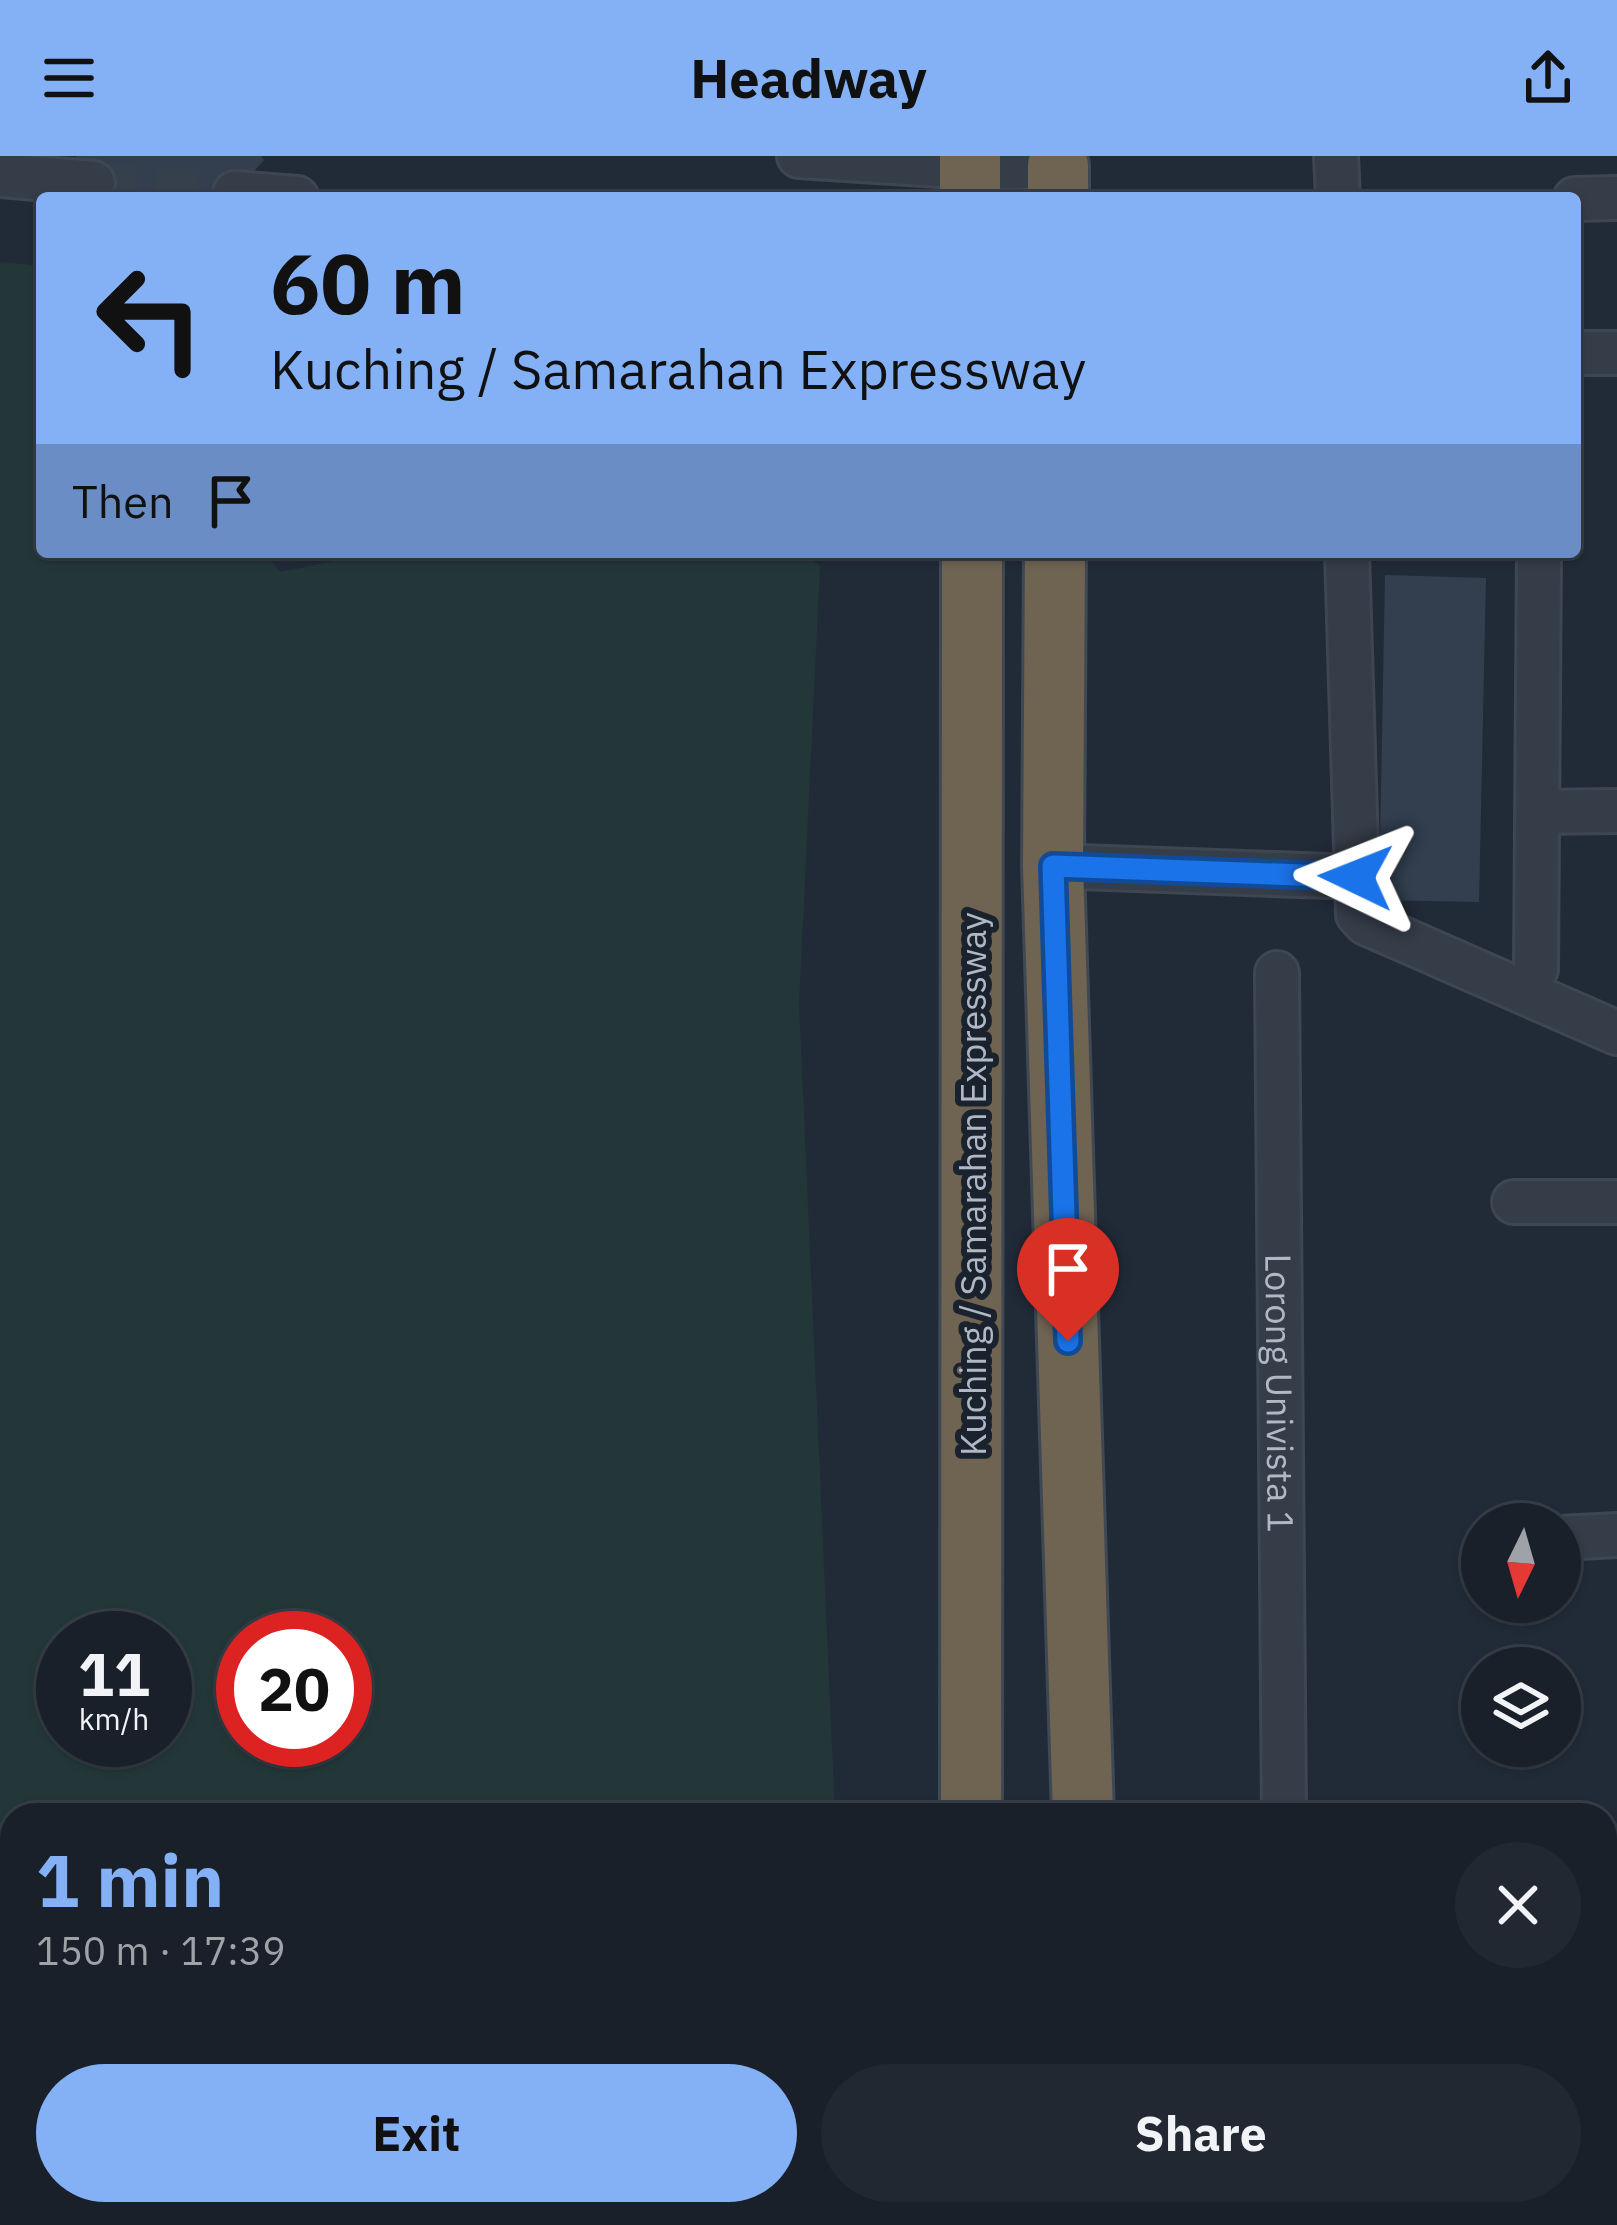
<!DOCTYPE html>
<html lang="en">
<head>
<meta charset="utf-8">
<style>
	:root { --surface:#19202a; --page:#222832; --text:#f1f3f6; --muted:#9fa3a8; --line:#373e47; --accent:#84b1f6 }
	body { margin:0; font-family:"IBM Plex Sans",sans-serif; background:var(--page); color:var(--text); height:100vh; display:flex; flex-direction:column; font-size:45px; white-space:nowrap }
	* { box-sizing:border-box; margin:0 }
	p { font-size:39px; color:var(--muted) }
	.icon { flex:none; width:66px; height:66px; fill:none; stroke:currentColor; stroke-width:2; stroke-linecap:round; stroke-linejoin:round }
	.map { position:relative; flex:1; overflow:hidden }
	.details { position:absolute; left:0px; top:1647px; width:1617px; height:423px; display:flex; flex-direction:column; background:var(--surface); border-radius:36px 36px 0 0; box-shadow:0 3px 9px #0004,0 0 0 3px var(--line) }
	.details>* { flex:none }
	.banner { position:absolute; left:36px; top:36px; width:1545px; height:366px; border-radius:12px; box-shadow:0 3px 9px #0004,0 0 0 3px var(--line); background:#84b1f6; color:#111; overflow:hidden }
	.needle { width:78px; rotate:185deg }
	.buttons { position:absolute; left:1461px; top:1347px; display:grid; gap:24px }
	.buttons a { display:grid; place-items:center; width:120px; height:120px; border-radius:50%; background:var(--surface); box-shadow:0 3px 9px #0004,0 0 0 3px var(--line); font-size:60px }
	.speed { position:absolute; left:36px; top:1455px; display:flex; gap:24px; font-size:60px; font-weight:700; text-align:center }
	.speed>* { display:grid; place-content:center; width:156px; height:156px; border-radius:50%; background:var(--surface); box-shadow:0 3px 9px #0004,0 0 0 3px var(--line); line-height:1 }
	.speed small { font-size:30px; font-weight:400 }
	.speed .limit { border:18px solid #d22; background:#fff; color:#111 }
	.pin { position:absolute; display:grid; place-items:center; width:102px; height:102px; color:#fff; margin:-123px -51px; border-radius:50% 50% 50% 0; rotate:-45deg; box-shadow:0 0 12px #0007 }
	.pin .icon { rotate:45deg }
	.me { position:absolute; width:132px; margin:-66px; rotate:272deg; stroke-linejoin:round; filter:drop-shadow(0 0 9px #0008) }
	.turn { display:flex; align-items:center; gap:42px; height:252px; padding:0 36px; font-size:54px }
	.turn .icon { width:156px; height:156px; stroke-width:2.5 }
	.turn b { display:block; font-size:84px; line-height:102px }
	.then { display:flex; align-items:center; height:114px; padding:0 36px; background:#0003; gap:24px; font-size:45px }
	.round { display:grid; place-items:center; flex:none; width:126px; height:126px; border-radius:63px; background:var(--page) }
	.head { display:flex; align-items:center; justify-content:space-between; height:204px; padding:0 36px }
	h1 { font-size:72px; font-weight:700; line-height:90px; color:var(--accent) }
	.action { display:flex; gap:24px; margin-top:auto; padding:24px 36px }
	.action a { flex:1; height:138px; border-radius:72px; background:var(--accent); color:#111; font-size:48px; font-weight:700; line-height:138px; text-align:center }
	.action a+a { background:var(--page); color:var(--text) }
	header { display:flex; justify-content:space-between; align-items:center; height:156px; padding:0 36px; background:var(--accent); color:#111; font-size:54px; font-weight:700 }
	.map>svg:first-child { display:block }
</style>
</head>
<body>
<header><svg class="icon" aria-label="menu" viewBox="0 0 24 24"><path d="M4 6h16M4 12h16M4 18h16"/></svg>Headway<svg class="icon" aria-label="share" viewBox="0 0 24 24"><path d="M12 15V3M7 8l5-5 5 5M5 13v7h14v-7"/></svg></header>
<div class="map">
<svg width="1617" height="2069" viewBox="0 0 1617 2069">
	<rect width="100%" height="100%" fill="#212b38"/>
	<path fill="#233739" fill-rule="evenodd" d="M 0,106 L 42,110 L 42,396 L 264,396 L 280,416 L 379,396 L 803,396 L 820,410 L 799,848 L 835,1659 L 12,1659 L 12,2058 L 852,2058 L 853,2069 L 0,2069 ZM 63,1482 L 165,1482 L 165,1584 L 63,1584 ZM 243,1482 L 345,1482 L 345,1584 L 243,1584 Z"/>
	<g fill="#333f4f">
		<polygon points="76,0 261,0 264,4 230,42 102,42"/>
		<polygon points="1385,419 1486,422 1479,746 1379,744"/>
		<polygon points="1605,1999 1617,2005 1617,2069 1576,2069 1576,2058 1605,2058"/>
		<polygon points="1409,2058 1510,2058 1509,2069 1409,2069"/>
	</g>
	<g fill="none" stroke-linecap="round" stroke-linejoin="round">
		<polyline stroke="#36404d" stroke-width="42" stroke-dasharray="42 21" stroke-linecap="butt" points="93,27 235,37"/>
		<g stroke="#3e4652" stroke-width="48">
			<g id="minor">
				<polyline points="799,0 970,11 1058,10"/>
				<polyline points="1336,0 1338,42"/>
				<polyline points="0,19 93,27"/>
				<polyline points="235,37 297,42"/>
				<polyline points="1575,43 1617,42"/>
				<polyline points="1575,197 1617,197"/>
				<polyline points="1347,396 1358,758 1366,767 1617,877"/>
				<polyline points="1538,656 1617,655"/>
				<polyline points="1053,710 1356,721"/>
				<polyline points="1536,813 1539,396"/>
				<path id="s1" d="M 1277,817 L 1284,1659"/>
				<polyline points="1514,1046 1617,1046"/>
				<polyline points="1560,1382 1617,1379"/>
				<polyline points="1605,1726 1617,1727"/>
				<polyline points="1605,1815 1617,1815"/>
				<polyline points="1605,1960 1617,1965"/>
				<polyline points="1338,2069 1338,2058"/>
				<polyline points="1526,2069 1526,2058"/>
			</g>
		</g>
		<g stroke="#3f4853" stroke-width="66">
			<g id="highway">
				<polyline points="970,0 970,42"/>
				<polyline points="1058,42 1058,10"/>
				<polyline points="1055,396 1053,710 1083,1659"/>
				<polyline points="971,1659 972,396"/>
				<polyline points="1088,2058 1088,2069"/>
				<polyline points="970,2069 970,2058"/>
			</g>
		</g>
		<use href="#minor" stroke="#353d49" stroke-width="42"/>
		<use href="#highway" stroke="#6f6352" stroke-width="60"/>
	</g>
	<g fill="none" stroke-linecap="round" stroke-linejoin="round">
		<g stroke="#114b97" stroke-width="30">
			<polyline id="route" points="1068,1185 1053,710 1356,721"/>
		</g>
		<use href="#route" stroke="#1a73e8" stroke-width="21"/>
	</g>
	<g text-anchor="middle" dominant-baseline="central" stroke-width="12" stroke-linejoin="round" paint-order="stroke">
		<g font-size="36" fill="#afb8c5" stroke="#1a222d">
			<text transform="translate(972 1028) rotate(-90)">Kuching / Samarahan Expressway</text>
			<text stroke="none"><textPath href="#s1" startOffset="420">Lorong Univista 1</textPath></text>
		</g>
	</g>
</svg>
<div class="buttons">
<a><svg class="needle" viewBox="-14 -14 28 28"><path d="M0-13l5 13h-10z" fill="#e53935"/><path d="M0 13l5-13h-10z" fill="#9fa3a8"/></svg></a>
<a><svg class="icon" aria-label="layers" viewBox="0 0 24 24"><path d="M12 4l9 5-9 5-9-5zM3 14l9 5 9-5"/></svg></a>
</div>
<div class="speed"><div>11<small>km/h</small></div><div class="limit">20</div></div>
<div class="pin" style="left:1068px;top:1185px;background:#d93025"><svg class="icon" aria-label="arrive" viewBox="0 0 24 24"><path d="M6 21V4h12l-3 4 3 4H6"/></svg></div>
<svg class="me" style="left:1356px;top:721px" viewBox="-20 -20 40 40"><path d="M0-17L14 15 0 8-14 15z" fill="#1a73e8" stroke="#fff" stroke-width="4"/></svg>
<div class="banner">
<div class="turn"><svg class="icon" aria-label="left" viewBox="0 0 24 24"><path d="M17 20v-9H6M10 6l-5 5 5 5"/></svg><div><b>60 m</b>Kuching / Samarahan Expressway</div></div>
<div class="then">Then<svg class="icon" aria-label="arrive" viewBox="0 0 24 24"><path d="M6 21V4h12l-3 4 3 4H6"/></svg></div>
</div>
<section class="details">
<div class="head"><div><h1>1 min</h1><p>150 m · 17:39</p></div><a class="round"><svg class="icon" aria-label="close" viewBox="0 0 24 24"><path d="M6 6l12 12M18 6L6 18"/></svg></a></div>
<div class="action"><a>Exit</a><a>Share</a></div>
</section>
</div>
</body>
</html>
